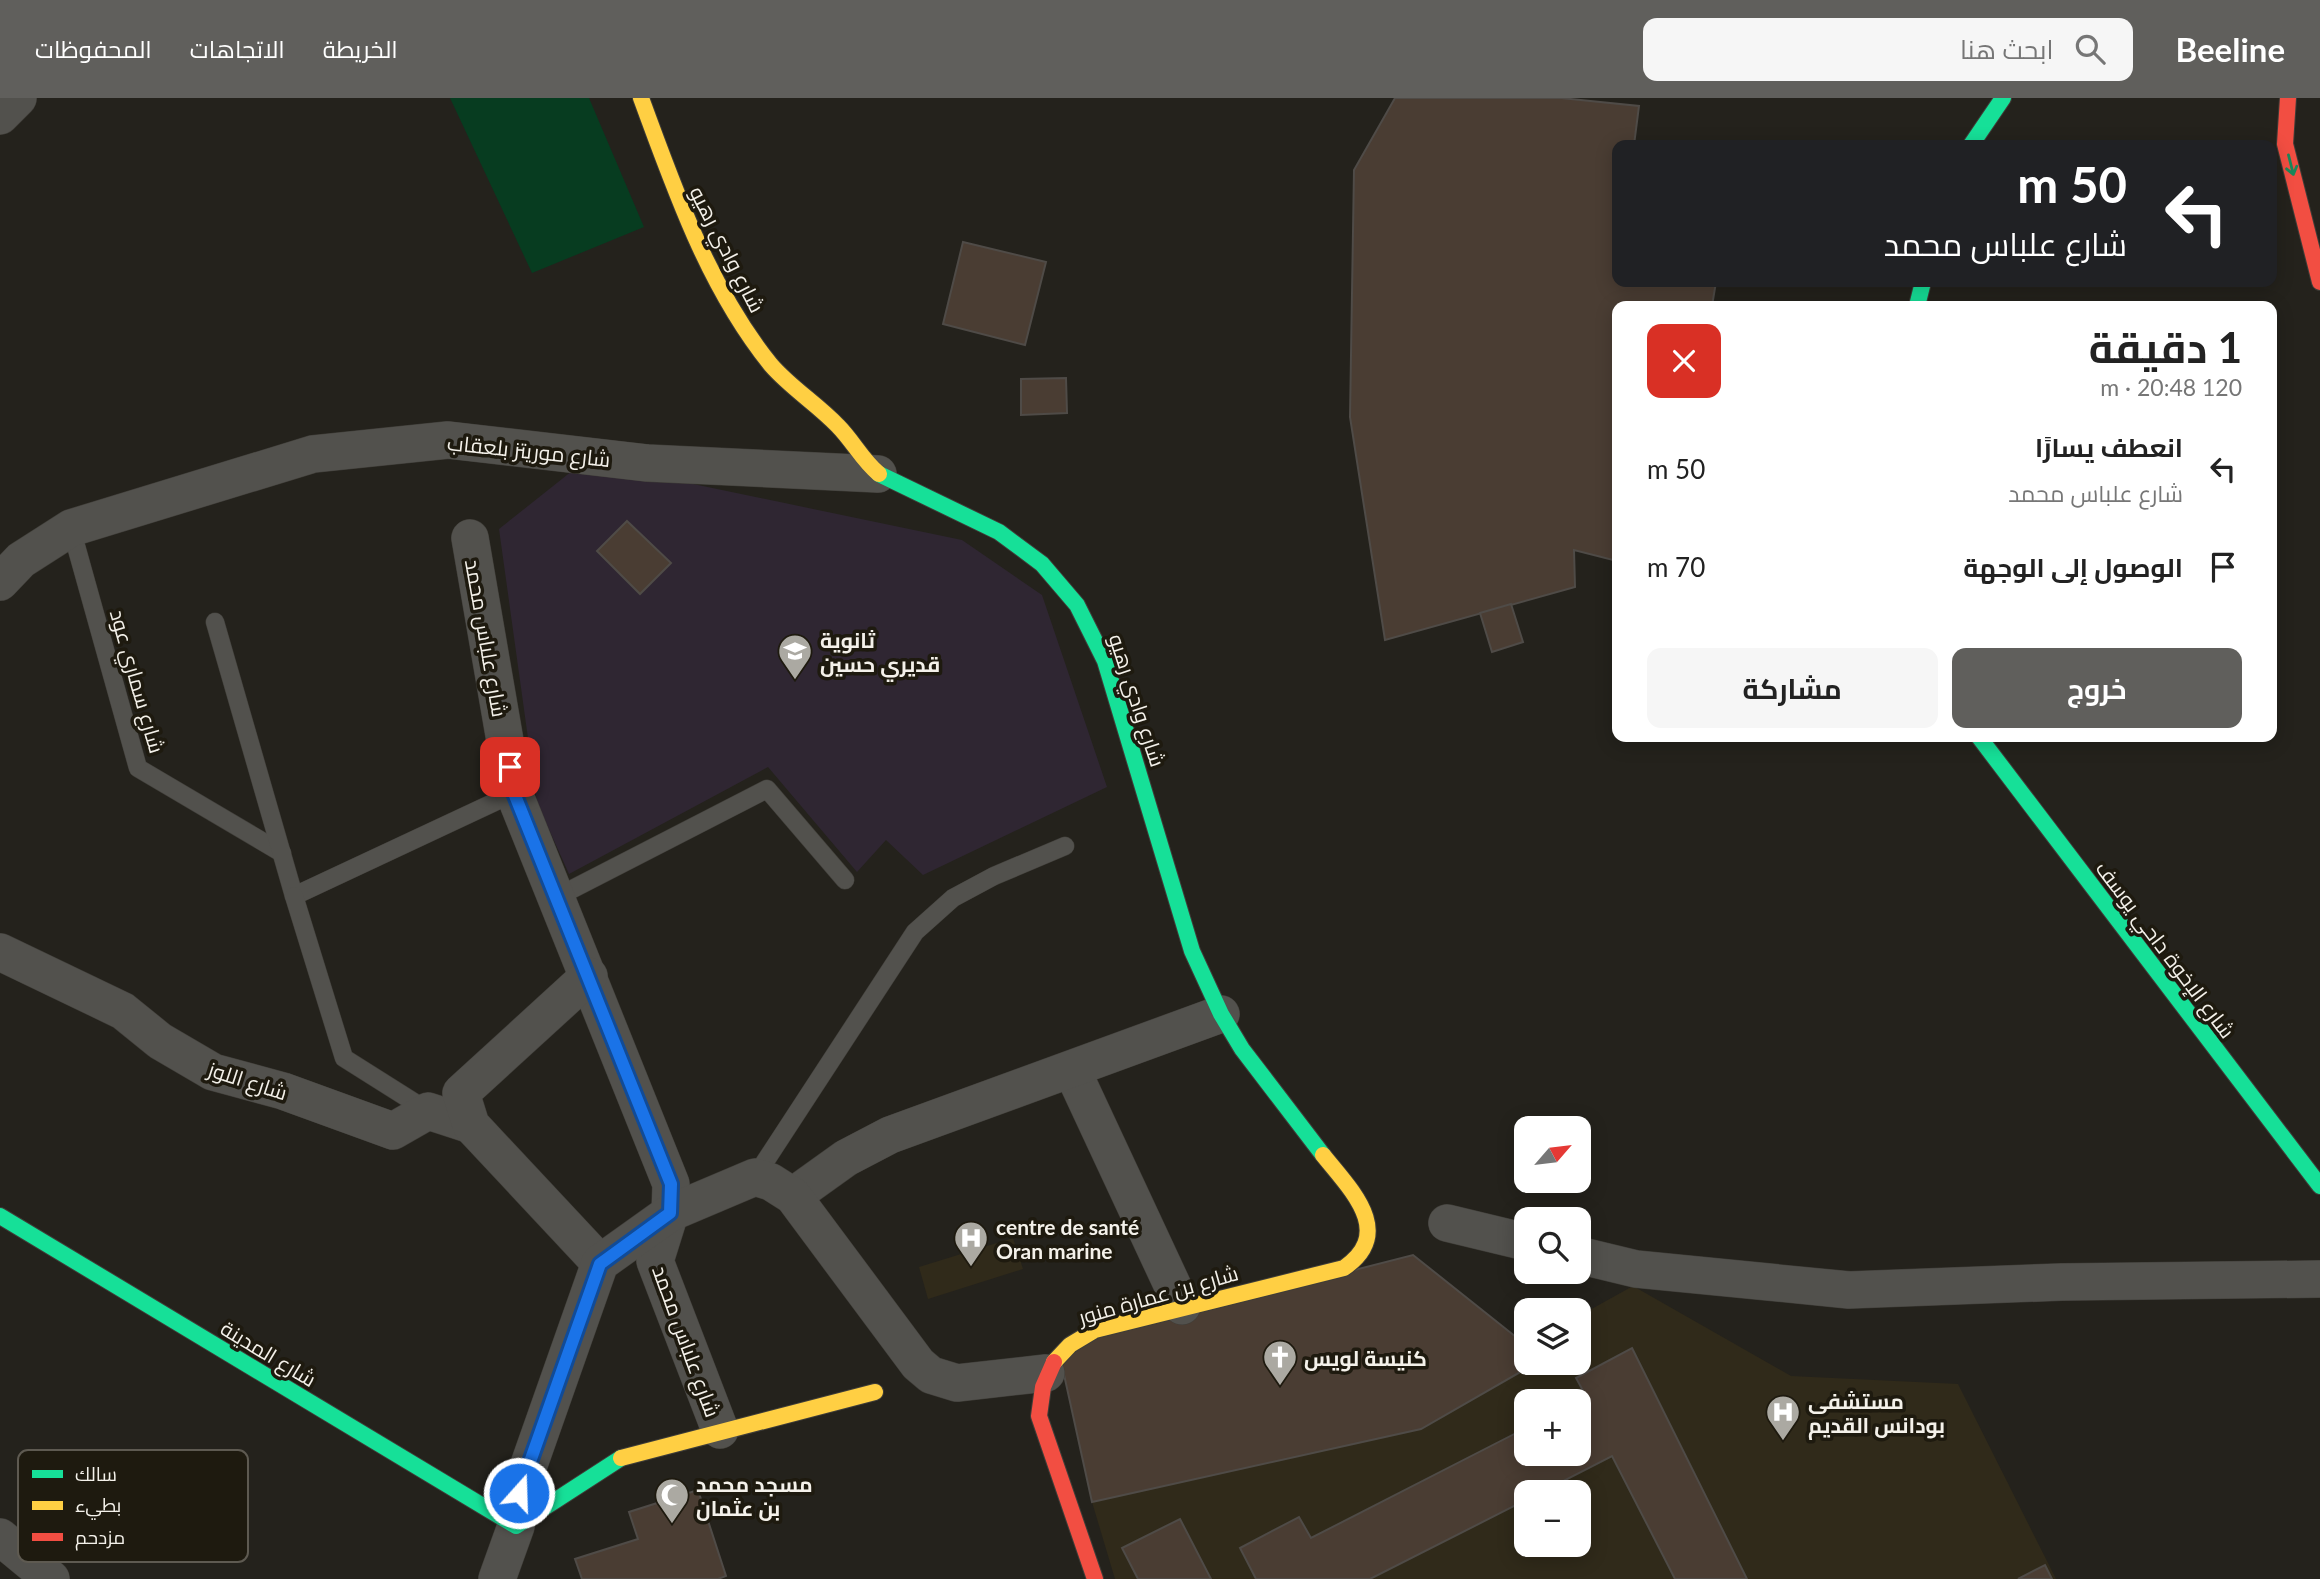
<!DOCTYPE html>
<html lang="ar">
<head>
<meta charset="utf-8">
<style>
	:root { --surface:#fff; --page:#f6f6f6; --text:#222; --muted:#767676; --accent:#605f5c }
	body { margin:0; font-family:Lato,Cairo,sans-serif; background:var(--page); color:var(--text); direction:rtl; height:100vh; display:flex; flex-direction:column; font-size:26px; white-space:nowrap }
	* { box-sizing:border-box; margin:0 }
	p { font-size:23px; color:var(--muted) }
	.icon { flex:none; width:38px; height:38px; fill:none; stroke:currentColor; stroke-width:2; stroke-linecap:round; stroke-linejoin:round }
	.map { position:relative; flex:1; overflow:hidden; direction:ltr }
	.drawer { position:absolute; left:1612px; top:203px; width:665px; height:441px; display:flex; flex-direction:column; background:var(--surface); border-radius:14px; box-shadow:0 4px 18px #0003; direction:rtl }
	.drawer>* { flex:none }
	.hud { position:absolute; left:1612px; top:42px; width:665px; height:147px; border-radius:14px; box-shadow:0 4px 18px #0003; direction:rtl; background:#202124; color:#fff; overflow:hidden }
	.needle { width:46px; rotate:62deg }
	.controls { position:absolute; left:1514px; top:1018px; display:grid; gap:14px }
	.controls a { display:grid; place-items:center; width:77px; height:77px; border-radius:14px; background:var(--surface); box-shadow:0 4px 18px #0003; font-size:35px }
	.pin { position:absolute; display:grid; place-items:center; width:60px; height:60px; color:#fff; margin:-30px; border-radius:14px; box-shadow:0 4px 10px #0006 }
	.me { position:absolute; width:77px; margin:-38px; rotate:20deg; stroke-linejoin:round; filter:drop-shadow(0 0 5px #0008) }
	.turn { display:flex; align-items:center; gap:24px; height:147px; padding:0 35px; font-size:32px }
	.turn .icon { width:91px; height:91px; stroke-width:2.5 }
	.turn b { display:block; font-size:49px; line-height:60px }
	.round { display:grid; place-items:center; flex:none; width:74px; height:74px; border-radius:14px; background:var(--page) }
	.summary { display:flex; align-items:center; justify-content:space-between; height:119px; padding:0 35px }
	h1 { font-size:42px; font-weight:700; line-height:52px }
	.cta { display:flex; gap:14px; margin-top:auto; padding:14px 35px }
	.cta a { flex:1; height:80px; border-radius:14px; background:var(--accent); color:#fff; font-size:28px; font-weight:700; line-height:80px; text-align:center }
	.cta a+a { background:var(--page); color:var(--text) }
	ul { padding:0; list-style:none }
	li { display:flex; align-items:center; gap:21px; height:98px; padding:0 35px }
	li div { flex:1 }
	li b { display:block; font-size:26px }
	li em { font-style:normal }
	header { display:flex; align-items:center; gap:42px; box-sizing:border-box; height:98px; padding:0 35px; background:var(--accent); color:#fff }
	header strong { font-size:33px }
	nav { display:flex; gap:38px; margin-inline-start:auto; font-size:24px }
	.search { width:490px; height:63px; background:var(--page); display:flex; align-items:center; gap:18px; box-sizing:border-box; padding:0 24px; border-radius:14px; color:var(--muted); font-size:26px }
	.map>svg:first-child { display:block }
</style>
</head>
<body>
<header>
<strong>Beeline</strong>
<div class="search"><svg class="icon" aria-label="search" viewBox="0 0 24 24"><circle cx="10" cy="10" r="6"/><path d="M15 15l6 6"/></svg>ابحث هنا</div>
<nav><a>الخريطة</a><a>الاتجاهات</a><a>المحفوظات</a></nav>
</header>
<div class="map">
<svg width="2320" height="1481" viewBox="0 0 2320 1481">
	<rect width="100%" height="100%" fill="#24221c"/>
	<g fill="#302a1a" fill-rule="evenodd">
		<polygon points="1013,1140 1023,1171 928,1201 919,1169"/>
		<path d="M 1633,1188 L 1791,1278 L 1958,1286 L 2056,1481 L 1115,1481 L 1092,1404 L 1421,1331 L 1536,1265 L 1578,1265 L 1579,1218 ZM 1526,1304 L 1578,1304 L 1578,1356 L 1526,1356 ZM 1526,1395 L 1578,1395 L 1578,1447 L 1526,1447 Z"/>
	</g>
	<polygon fill="#2f2632" points="572,373 674,382 962,442 1042,497 1107,689 923,777 886,742 857,774 768,669 569,776 537,705 499,431"/>
	<polygon fill="#073c20" points="450,0 589,0 644,129 532,175"/>
	<g fill="#4a3d33" stroke="#4f4b47" stroke-width="2">
		<polygon points="1395,0 1561,0 1639,8 1634,47 1617,47 1617,184 1716,184 1712,208 1617,208 1617,463 1574,452 1575,489 1385,542 1350,319 1354,72"/>
		<polygon points="963,144 1046,164 1025,247 943,226"/>
		<polygon points="1066,280 1067,315 1021,317 1021,281"/>
		<polygon points="627,423 671,465 640,496 597,453"/>
		<polygon points="1511,506 1523,544 1492,554 1480,515"/>
		<polygon points="1413,1157 1526,1247 1526,1265 1536,1265 1421,1331 1092,1404 1061,1263 1089,1240"/>
		<polygon points="1632,1250 1747,1481 1675,1481 1612,1358 1540,1395 1526,1395 1526,1402 1370,1481 1256,1481 1240,1450 1299,1419 1311,1440 1526,1330 1526,1356 1578,1356 1578,1304 1587,1300 1576,1280"/>
		<polygon points="698,1392 726,1478 718,1481 582,1481 575,1461 638,1441 629,1414"/>
		<polygon points="1180,1421 1211,1481 1138,1481 1122,1450"/>
		<polygon points="2045,1467 2052,1481 2018,1481"/>
	</g>
	<g fill="none" stroke-linecap="round" stroke-linejoin="round">
		<g stroke="#3f3d38" stroke-width="19">
			<g id="lane">
				<polyline points="71,430 138,670 282,755"/>
				<polyline points="215,524 294,798 514,695"/>
				<polyline points="294,798 344,960 428,1013"/>
				<polyline points="557,799 767,691 845,782"/>
				<polyline points="755,1079 915,834 953,800 994,778 1065,748"/>
			</g>
		</g>
		<g stroke="#3f3d38" stroke-width="38">
			<g id="street">
				<polyline points="0,18 18,0"/>
				<polyline points="470,440 514,695 671,1086 670,1115 655,1163 720,1332"/>
				<polyline points="0,484 21,462 71,430 313,356 448,342 647,365 878,376"/>
				<polyline points="0,854 123,913 160,943 213,974 283,993 393,1033 428,1013 471,1027"/>
				<polyline points="589,878 461,995 471,1027 600,1165"/>
				<polyline points="1072,972 1182,1208"/>
				<polyline points="793,1098 846,1060 890,1037 1221,916"/>
				<polyline points="1447,1125 1526,1144"/>
				<polyline points="1578,1157 1636,1171 1849,1192 2062,1184 2320,1181"/>
				<polyline points="0,1439 51,1481"/>
				<polyline points="497,1481 516,1428 519,1395 600,1165 670,1115 755,1079 771,1084 793,1098 918,1266 931,1277 957,1285 1046,1275"/>
			</g>
		</g>
		<g stroke="#3f3d38" stroke-width="18">
			<g id="fast">
				<polyline points="1971,47 2003,0"/>
				<polyline points="1917,208 1923,184"/>
				<polyline points="879,376 999,434 1042,466 1077,507 1105,563 1192,853 1221,916 1242,951 1323,1057"/>
				<polyline points="1979,639 2320,1088"/>
				<polyline points="0,1118 516,1428 621,1360"/>
			</g>
		</g>
		<g stroke="#3f3d38" stroke-width="18">
			<g id="slow">
				<path d="M 641,0 C 675,92 708,189 771,267 C 791,290 817,306 838,328 C 853,343 862,362 879,376"/>
				<path d="M 1054,1264 L 1070,1247 L 1095,1232 L 1344,1170 C 1396,1134 1350,1091 1323,1057"/>
				<polyline points="621,1360 875,1294"/>
			</g>
		</g>
		<g stroke="#3f3d38" stroke-width="18">
			<g id="jam">
				<polyline points="2288,0 2285,46 2320,184"/>
				<polyline points="1054,1264 1043,1289 1039,1318 1095,1481"/>
			</g>
		</g>
		<use href="#lane" stroke="#52514d" stroke-width="18"/>
		<use href="#street" stroke="#52514d" stroke-width="37"/>
		<use href="#fast" stroke="#16e098" stroke-width="16"/>
		<use href="#slow" stroke="#ffcf43" stroke-width="16"/>
		<use href="#jam" stroke="#f24e42" stroke-width="16"/>
	</g>
	<defs><path id="oneway-shaft" d="M-6 0H5M1.5-3L5.5 0L1.5 3" fill="none" stroke-width="1.6" stroke-linecap="round" stroke-linejoin="round" transform="scale(1.75)"/></defs>
	<use stroke="#1a875a" href="#oneway-shaft" transform="translate(2291 67) rotate(76)"/>
	<g fill="none" stroke-linecap="round" stroke-linejoin="round">
		<g stroke="#114b97" stroke-width="18">
			<polyline id="route" points="510,669 514,695 671,1086 670,1115 600,1166 519,1395"/>
		</g>
		<use href="#route" stroke="#1a73e8" stroke-width="12"/>
	</g>
	<defs>
		<g id="school-pin" transform="scale(1.75)"><path d="M0 17L-7.5 6A9.5 9.5 0 1 1 7.5 6Z" fill="#aba9a2" stroke="#1e1a0f"/><path d="M0-5L7-2L0 1L-7-2ZM-4 1L0 2.5L4 1V4Q0 6-4 4Z" fill="#fff"/></g>
		<g id="hospital-pin" transform="scale(1.75)"><path d="M0 17L-7.5 6A9.5 9.5 0 1 1 7.5 6Z" fill="#aba9a2" stroke="#1e1a0f"/><path d="M-5-5h3v3.5h4V-5h3V5h-3V1.5h-4V5h-3Z" fill="#fff"/></g>
		<g id="church-pin" transform="scale(1.75)"><path d="M0 17L-7.5 6A9.5 9.5 0 1 1 7.5 6Z" fill="#aba9a2" stroke="#1e1a0f"/><path d="M-1.2-6h2.4v3.5h3.3v2.4h-3.3V6h-2.4V-.1h-3.3v-2.4h3.3Z" fill="#fff"/></g>
		<g id="mosque-pin" transform="scale(1.75)"><path d="M0 17L-7.5 6A9.5 9.5 0 1 1 7.5 6Z" fill="#aba9a2" stroke="#1e1a0f"/><path d="M3.5-4.9A6 6 0 1 0 3.5 4.9A5 5 0 1 1 3.5-4.9Z" fill="#fff"/></g>
	</defs>
	<g fill-rule="evenodd">
		<use href="#school-pin" x="795" y="553"/>
		<use href="#hospital-pin" x="971" y="1140"/>
		<use href="#church-pin" x="1280" y="1259"/>
		<use href="#hospital-pin" x="1783" y="1314"/>
		<use href="#mosque-pin" x="672" y="1397"/>
	</g>
	<g text-anchor="middle" dominant-baseline="central" stroke-width="7" stroke-linejoin="round" paint-order="stroke">
		<g font-size="21" fill="#f4f1ea" stroke="#1e1a0f">
			<text transform="translate(728 151) rotate(63)">شارع وادي رهيو</text>
			<text transform="translate(529 352) rotate(6)">شارع موريتز بلعقاب</text>
			<text transform="translate(487 540) rotate(80)">شارع علباس محمد</text>
			<text transform="translate(138 583) rotate(74)">شارع سماري عود</text>
			<text transform="translate(1138 602) rotate(72)">شارع وادي رهيو</text>
			<text transform="translate(2166 851) rotate(53)">شارع الإخوة داحي يوسف</text>
			<text transform="translate(248 982) rotate(18)">شارع اللوز</text>
			<text transform="translate(1158 1196) rotate(-16)">شارع بن عمارة منور</text>
			<text transform="translate(687 1243) rotate(70)">شارع علباس محمد</text>
			<text transform="translate(269 1255) rotate(31)">شارع المدينة</text>
		</g>
		<g font-size="21" font-weight="bold" fill="#f4f1ea" stroke="#1e1a0f" text-anchor="start">
			<text x="820" y="541">ثانوية<tspan x="820" dy="24">قديري حسين</tspan></text>
			<text x="996" y="1128">centre de santé<tspan x="996" dy="24">Oran marine</tspan></text>
			<text x="1304" y="1259">كنيسة لويس</text>
			<text x="1808" y="1302">مستشفى<tspan x="1808" dy="24">بودانس القديم</tspan></text>
			<text x="696" y="1385">مسجد محمد<tspan x="696" dy="24">بن عثمان</tspan></text>
		</g>
	</g>
	<rect x="18" y="1352" width="230" height="112" rx="10" fill="#1e1a0f" stroke="#5e5a51" stroke-width="2"/>
	<rect x="32" y="1372" width="31" height="8" fill="#16e098"/>
	<rect x="32" y="1403" width="31" height="9" fill="#ffcf43"/>
	<rect x="32" y="1435" width="31" height="8" fill="#f24e42"/>
	<g font-size="19" fill="#f4f1ea">
		<text x="75" y="1383">سالك</text>
		<text x="75" y="1414">بطيء</text>
		<text x="75" y="1446">مزدحم</text>
	</g>
</svg>
<div class="controls">
<a><svg class="needle" viewBox="-14 -14 28 28"><path d="M0-13l5 13h-10z" fill="#e53935"/><path d="M0 13l5-13h-10z" fill="#767676"/></svg></a>
<a><svg class="icon" aria-label="search" viewBox="0 0 24 24"><circle cx="10" cy="10" r="6"/><path d="M15 15l6 6"/></svg></a>
<a><svg class="icon" aria-label="layers" viewBox="0 0 24 24"><path d="M12 4l9 5-9 5-9-5zM3 14l9 5 9-5"/></svg></a>
<a>+</a>
<a>−</a>
</div>
<div class="pin" style="left:510px;top:669px;background:#d93025"><svg class="icon" aria-label="arrive" viewBox="0 0 24 24"><path d="M6 21V4h12l-3 4 3 4H6"/></svg></div>
<svg class="me" style="left:519px;top:1395px" viewBox="-20 -20 40 40"><circle r="17" fill="#1a73e8" stroke="#fff" stroke-width="3"/><path d="M0-11L8 9 0 5-8 9z" fill="#fff"/></svg>
<div class="hud">
<div class="turn"><svg class="icon" aria-label="left" viewBox="0 0 24 24"><path d="M17 20v-9H6M10 6l-5 5 5 5"/></svg><div><b>50 m</b>شارع علباس محمد</div></div>
</div>
<section class="drawer">
<div class="summary"><div><h1>1 دقيقة</h1><p>120 m · 20:48</p></div><a class="round" style="background:#d93025;color:#fff"><svg class="icon" aria-label="close" viewBox="0 0 24 24"><path d="M6 6l12 12M18 6L6 18"/></svg></a></div>
<ul>
<li><svg class="icon" aria-label="left" viewBox="0 0 24 24"><path d="M17 20v-9H6M10 6l-5 5 5 5"/></svg><div><b>انعطف يسارًا</b><p>شارع علباس محمد</p></div><em>50 m</em></li>
<li><svg class="icon" aria-label="arrive" viewBox="0 0 24 24"><path d="M6 21V4h12l-3 4 3 4H6"/></svg><div><b>الوصول إلى الوجهة</b></div><em>70 m</em></li>
</ul>
<div class="cta"><a>خروج</a><a>مشاركة</a></div>
</section>
</div>
</body>
</html>
